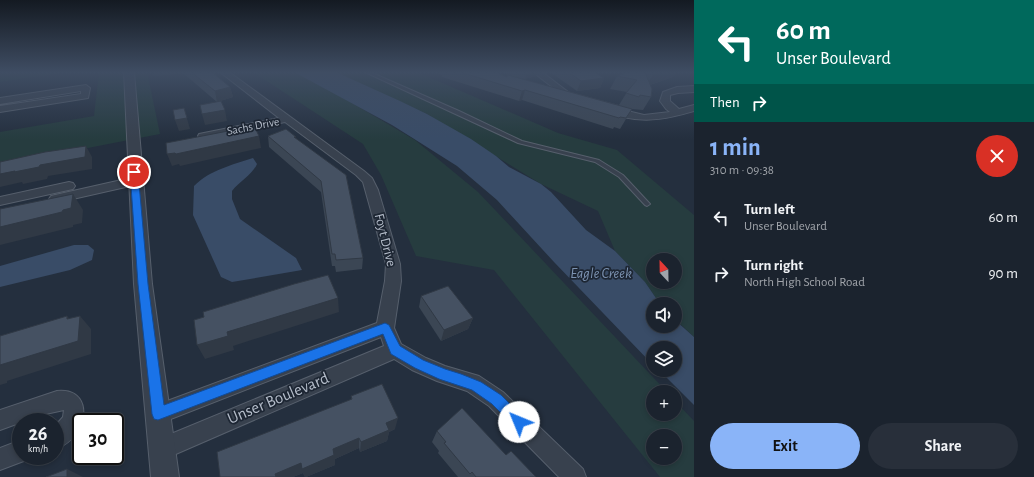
<!DOCTYPE html>
<html lang="en">
<head>
<meta charset="utf-8">
<style>
	:root { --surface:#1b232e; --page:#282f3a; --text:#f1f3f6; --muted:#a0a4aa; --line:#39404a; --accent:#8ab4f8 }
	body { margin:0; font-family:"Alegreya Sans",sans-serif; background:var(--page); color:var(--text); height:100vh; display:flex; flex-direction:column; font-size:15px; white-space:nowrap }
	* { box-sizing:border-box; margin:0 }
	p { font-size:13px; color:var(--muted) }
	.icon { flex:none; width:22px; height:22px; fill:none; stroke:currentColor; stroke-width:2; stroke-linecap:round; stroke-linejoin:round }
	.map { position:relative; flex:1; overflow:hidden }
	.drawer { display:flex; flex-direction:column; background:var(--surface); width:340px }
	.drawer>* { flex:none }
	.guide { background:#00695c; color:#fff; overflow:hidden }
	.needle { width:26px; rotate:338deg }
	.buttons { position:absolute; left:646px; top:253px; display:grid; gap:8px }
	.buttons a { display:grid; place-items:center; width:36px; height:36px; border-radius:50%; background:var(--surface); box-shadow:0 2px 6px #0003,0 0 0 1px var(--line); font-size:20px }
	.speed { position:absolute; left:12px; top:413px; display:flex; gap:8px; font-size:20px; font-weight:700; text-align:center }
	.speed>* { display:grid; place-content:center; width:52px; height:52px; border-radius:50%; background:var(--surface); box-shadow:0 2px 6px #0003,0 0 0 1px var(--line); line-height:1 }
	.speed small { font-size:10px; font-weight:400 }
	.speed .limit { border:2px solid #111; border-radius:6px; background:#fff; color:#111 }
	.pin { position:absolute; display:grid; place-items:center; width:34px; height:34px; color:#fff; margin:-17px; border:2px solid #fff; border-radius:50%; box-shadow:0 1px 4px #0007 }
	.me { position:absolute; width:44px; margin:-22px; rotate:315deg; stroke-linejoin:round; filter:drop-shadow(0 0 3px #0008) }
	.turn { display:flex; align-items:center; gap:14px; height:84px; padding:0 16px; font-size:18px }
	.turn .icon { width:52px; height:52px; stroke-width:2.5 }
	.turn b { display:block; font-size:28px; line-height:34px }
	.then { display:flex; align-items:center; height:38px; padding:0 16px; background:#0003; gap:8px; font-size:15px }
	.round { display:grid; place-items:center; flex:none; width:42px; height:42px; border-radius:21px; background:var(--page) }
	.overview { display:flex; align-items:center; justify-content:space-between; height:68px; padding:0 16px }
	h1 { font-size:24px; font-weight:700; line-height:30px; color:var(--accent) }
	.primary-button { display:flex; gap:8px; margin-top:auto; padding:8px 16px }
	.primary-button a { flex:1; height:46px; border-radius:24px; background:var(--accent); color:#111; font-size:16px; font-weight:700; line-height:46px; text-align:center }
	.primary-button a+a { background:var(--page); color:var(--text) }
	ul { padding:0; list-style:none }
	li { display:flex; align-items:center; gap:12px; height:56px; padding:0 16px }
	li div { flex:1 }
	li b { display:block; font-size:15px }
	li em { font-style:normal }
	main { display:flex; flex:1; min-height:0 }
	.map>svg:first-child { display:block }
</style>
</head>
<body>
<main>
<div class="map">
<svg width="694" height="477" viewBox="0 0 694 477">
	<rect width="100%" height="100%" fill="#242f3e"/>
	<g fill="#263c3f" fill-rule="evenodd">
		<polygon points="0,72 67,72 0,82"/>
		<polygon points="99,72 147,72 160,134 0,165 0,132 94,116"/>
		<path d="M 253,72 L 299,72 L 415,140 L 478,192 L 667,392 L 653,392 L 653,414 L 675,414 L 675,401 L 694,421 L 694,477 L 660,477 L 494,270 L 416,256 L 381,175 L 363,144 ZM 653,436 L 675,436 L 675,458 L 653,458 Z"/>
		<path d="M 336,72 L 417,72 L 558,133 L 617,150 L 694,215 L 694,337 L 675,319 L 675,304 L 660,304 L 645,282 L 615,251 L 598,211 L 541,184 L 427,114 ZM 653,260 L 675,260 L 675,282 L 653,282 Z"/>
	</g>
	<g fill="#394c67">
		<polygon points="294,72 336,72 400,101 427,114 471,139 496,156 509,167 541,184 551,192 586,230 615,251 645,282 660,304 653,304 653,326 675,326 675,320 694,337 694,405 659,370 675,370 675,348 653,348 653,365 554,262 497,200 457,166 392,125"/>
		<path d="M 253,158 L 257,164 C 253,174 239,182 232,191 L 232,199 L 240,219 L 296,258 L 302,270 L 232,282 L 221,277 L 193,215 L 194,186 C 210,170 232,165 253,158 Z"/>
		<polygon points="74,245 88,245 94,250 92,260 70,270 0,287 0,266"/>
	</g>
	<g fill="none" stroke-linecap="round" stroke-linejoin="round">
		<g stroke="#565f6c" stroke-width="2">
			<polygon id="service" points="365,72 370,72 459,111 522,141 599,160 623,175 650,204 647,206 645,205 619,177 595,162 518,143"/>
		</g>
		<g stroke="#565f6c" stroke-width="2">
			<g id="minor">
				<polygon points="220,72 229,72 364,171 372,178 378,190 400,264 401,281 394,328 401,344 426,358 445,366 479,376 503,392 583,469 586,477 559,477 489,406 467,391 437,381 412,370 394,359 162,460 154,457 151,449 154,441 384,346 381,337 158,424 151,421 148,414 151,407 377,323 385,281 386,264 363,182 356,175 285,122 203,139 199,138 198,136 199,134 279,118"/>
				<polygon points="533,72 542,72 572,95 568,98 565,97"/>
				<polygon points="86,85 90,88 88,98 0,112 0,106 81,94 81,91 0,104 0,98"/>
				<path d="M 694,86 L 694,92 L 678,93 L 670,95 L 670,101 L 679,109 L 694,105 L 694,111 C 670,118 649,123 623,117 C 618,116 610,114 606,110 L 611,107 L 644,115 L 670,112 L 666,109 L 660,101 L 663,92 L 677,87 Z"/>
				<polygon points="135,177 139,178 141,181 139,184 55,203 51,202 49,199 51,196 55,195"/>
				<polygon points="69,182 73,183 75,186 73,189 0,205 0,197"/>
				<path d="M 57,391 C 87,388 89,417 75,435 C 70,442 63,446 55,450 L 55,426 L 63,417 L 64,410 L 41,415 L 0,430 L 0,410 Z"/>
				<polygon points="21,440 21,456 30,456 29,459 0,470 0,448"/>
			</g>
		</g>
		<g stroke="#565f6c" stroke-width="2">
			<polygon id="tertiary" points="124,72 134,72 152,284 179,477 151,477 134,284"/>
		</g>
		<use href="#service" fill="#38414e" fill-rule="evenodd"/>
		<use href="#minor" fill="#38414e" fill-rule="evenodd"/>
		<use href="#tertiary" fill="#38414e" fill-rule="evenodd"/>
	</g>
	<g fill="#3b4654">
		<polygon points="152,72 212,72 230,87 233,97 217,102 183,73 153,76"/>
		<polygon points="436,72 495,72 507,77 508,74 503,72 537,72 536,76 525,79 511,76 619,105 627,92 610,89 617,76 628,72 677,72 673,77 650,85 651,97 643,110 632,109 620,129 614,127 613,129 522,100 519,101 442,77 442,75"/>
		<polygon points="544,72 594,72 604,78 600,88 577,91 550,72 547,73"/>
		<polygon points="268,136 296,139 346,175 363,258 362,269 336,272 335,266 332,266 321,192 269,147"/>
		<polygon points="421,296 473,318 468,329 441,341 419,307"/>
		<polygon points="351,396 395,429 389,432 387,441 360,452 359,448 335,459 335,465 306,477 305,477 303,473 293,477 220,477 351,400"/>
		<polygon points="437,431 506,455 536,477 458,477 438,453 439,451 432,442"/>
	</g>
	<g fill="#303945">
		<polygon points="152,72 183,72 183,73 153,76"/>
		<polygon points="527,72 537,72 536,76 525,79"/>
		<polygon points="657,72 677,72 673,77 646,86 654,73"/>
		<polygon points="604,78 600,88 577,91 581,81"/>
		<polygon points="230,87 233,97 217,102 215,91"/>
		<polygon points="525,90 522,100 519,101 522,91"/>
		<polygon points="184,108 190,129 179,131 175,120"/>
		<polygon points="225,110 227,121 205,125 202,114"/>
		<polygon points="259,136 261,148 180,166 179,164 172,166 167,154"/>
		<polygon points="86,146 92,157 92,169 48,176 47,179 23,184 22,182 0,187 0,174 40,165"/>
		<polygon points="73,194 83,210 82,223 73,225 73,227 0,245 0,227 63,210"/>
		<polygon points="338,298 339,312 233,346 234,350 205,359 197,345 227,332"/>
		<polygon points="67,316 79,329 80,316 91,329 91,354 7,381 7,383 0,385 0,365 67,319"/>
		<polygon points="473,318 468,329 441,341 444,330"/>
		<polygon points="398,418 395,429 389,432 387,441 360,452 361,442 386,423"/>
		<polygon points="359,438 359,448 335,459 335,465 306,477 305,477 303,473 293,477 276,477 275,474"/>
		<polygon points="67,469 83,477 67,477"/>
	</g>
	<g fill="#455162" stroke="#303945">
		<polygon points="191,72 212,72 230,87 215,91"/>
		<polygon points="460,72 495,72 507,77 508,73 512,74 508,75 632,109 626,118 620,117 619,118 525,90 522,91"/>
		<polygon points="568,72 594,72 604,78 581,81"/>
		<polygon points="628,72 645,72 652,89 651,97 640,95 639,97 626,93 637,80 617,76"/>
		<polygon points="221,101 225,110 202,114 200,105"/>
		<polygon points="184,108 187,118 175,120 173,110"/>
		<polygon points="254,126 259,136 176,154 175,153 167,154 166,143"/>
		<polygon points="286,129 296,137 294,137 346,175 363,258 336,260 335,254 332,254 321,181 268,136"/>
		<polygon points="86,146 85,157 40,165 39,167 14,172 15,171 0,174 0,162 45,152"/>
		<polygon points="73,194 71,208 63,210 62,212 0,227 0,209"/>
		<polygon points="328,275 338,298 227,332 228,336 197,345 194,320 204,317 203,312 294,284"/>
		<polygon points="448,286 473,318 444,330 421,296"/>
		<polygon points="67,316 67,319 80,316 78,341 0,365 0,336"/>
		<polygon points="382,384 398,418 386,423 389,430 361,442 359,438 333,449 334,455 302,469 301,463 275,474 276,477 220,477 217,452 352,399 351,396"/>
		<polygon points="462,408 506,455 511,451 536,477 476,477 472,472 470,474 444,443 446,442 437,431"/>
		<polygon points="67,469 67,477 46,477"/>
	</g>
	<linearGradient id="sky" x2="0" y2="1"><stop stop-color="#141a22"/><stop offset="0.52" stop-color="#3f4d63"/><stop offset="1" stop-color="#3f4d63" stop-opacity="0"/></linearGradient>
	<rect width="694" height="139" fill="url(#sky)"/>
	<polygon fill="#1a73e8" stroke="#114b97" points="134,170 138,172 148,284 164,405 385,323 389,325 400,346 423,360 445,369 461,374 481,382 501,395 523,417 525,422 523,426 519,428 514,426 492,404 472,390 439,379 415,368 391,354 383,334 158,420 154,419 152,414 138,284 130,172"/>
	<g text-anchor="middle" dominant-baseline="central" stroke-width="3.5" stroke-linejoin="round" paint-order="stroke">
		<g font-size="12" fill="#b4bcc9" stroke="#1d2633">
			<text transform="translate(253 126) rotate(-11)">Sachs Drive</text>
		</g>
		<g font-size="14" fill="#b4bcc9" stroke="#1d2633">
			<text transform="translate(385 240) rotate(76)">Foyt Drive</text>
		</g>
		<g font-size="15" font-style="italic" fill="#7c92b1" stroke="#1d2633">
			<text x="601" y="273">Eagle Creek</text>
		</g>
		<g font-size="17" fill="#b4bcc9" stroke="#1d2633">
			<text transform="translate(278 398) rotate(-23)">Unser Boulevard</text>
		</g>
	</g>
</svg>
<div class="buttons">
<a><svg class="needle" viewBox="-14 -14 28 28"><path d="M0-13l5 13h-10z" fill="#e53935"/><path d="M0 13l5-13h-10z" fill="#a0a4aa"/></svg></a>
<a><svg class="icon" aria-label="sound" viewBox="0 0 24 24"><path d="M4 9h4l5-4v14l-5-4H4zM17 9q2 3 0 6"/></svg></a>
<a><svg class="icon" aria-label="layers" viewBox="0 0 24 24"><path d="M12 4l9 5-9 5-9-5zM3 14l9 5 9-5"/></svg></a>
<a>+</a>
<a>−</a>
</div>
<div class="speed"><div>26<small>km/h</small></div><div class="limit">30</div></div>
<div class="pin" style="left:134px;top:172px;background:#d93025"><svg class="icon" aria-label="arrive" viewBox="0 0 24 24"><path d="M6 21V4h12l-3 4 3 4H6"/></svg></div>
<svg class="me" style="left:519px;top:422px" viewBox="-20 -20 40 40"><circle r="19" fill="#fff"/><path d="M0-13L10 11 0 6-10 11z" fill="#1a73e8"/></svg>
</div>
<section class="drawer">
<div class="guide">
<div class="turn"><svg class="icon" aria-label="left" viewBox="0 0 24 24"><path d="M17 20v-9H6M10 6l-5 5 5 5"/></svg><div><b>60 m</b>Unser Boulevard</div></div>
<div class="then">Then<svg class="icon" aria-label="right" viewBox="0 0 24 24"><path d="M7 20v-9h11M14 6l5 5-5 5"/></svg></div>
</div>
<div class="overview"><div><h1>1 min</h1><p>310 m · 09:38</p></div><a class="round" style="background:#d93025;color:#fff"><svg class="icon" aria-label="close" viewBox="0 0 24 24"><path d="M6 6l12 12M18 6L6 18"/></svg></a></div>
<ul>
<li><svg class="icon" aria-label="left" viewBox="0 0 24 24"><path d="M17 20v-9H6M10 6l-5 5 5 5"/></svg><div><b>Turn left</b><p>Unser Boulevard</p></div><em>60 m</em></li>
<li><svg class="icon" aria-label="right" viewBox="0 0 24 24"><path d="M7 20v-9h11M14 6l5 5-5 5"/></svg><div><b>Turn right</b><p>North High School Road</p></div><em>90 m</em></li>
</ul>
<div class="primary-button"><a>Exit</a><a>Share</a></div>
</section>
</main>
</body>
</html>
